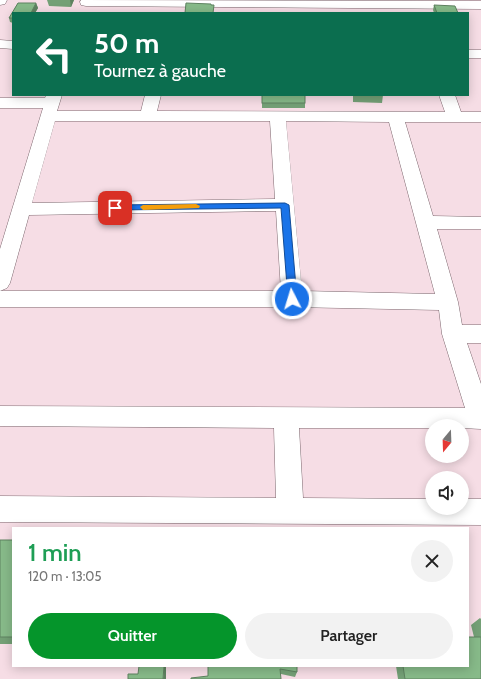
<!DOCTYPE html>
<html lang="fr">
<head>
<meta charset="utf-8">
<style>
	:root { --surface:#fff; --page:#f2f2f2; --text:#222; --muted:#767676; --accent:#05952b }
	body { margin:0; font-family:Cabin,sans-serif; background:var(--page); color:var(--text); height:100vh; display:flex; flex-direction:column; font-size:15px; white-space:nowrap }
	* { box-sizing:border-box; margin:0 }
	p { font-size:13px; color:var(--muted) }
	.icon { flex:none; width:22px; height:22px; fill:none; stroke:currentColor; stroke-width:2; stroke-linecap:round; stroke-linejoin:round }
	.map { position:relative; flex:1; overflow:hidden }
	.details { position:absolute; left:12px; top:527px; width:457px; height:140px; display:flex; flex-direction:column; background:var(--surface); border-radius:0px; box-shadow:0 2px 10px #0003 }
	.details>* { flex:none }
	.hud { position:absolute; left:12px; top:12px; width:457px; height:84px; border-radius:0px; box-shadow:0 2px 10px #0003; background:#0b6e4f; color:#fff; overflow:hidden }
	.needle { width:26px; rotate:199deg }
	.fabs { position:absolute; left:425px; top:419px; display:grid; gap:8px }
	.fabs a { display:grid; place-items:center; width:44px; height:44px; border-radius:50%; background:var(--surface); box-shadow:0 2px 10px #0003; font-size:20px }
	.pin { position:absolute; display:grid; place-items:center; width:34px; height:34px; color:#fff; margin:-17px; border-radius:8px; box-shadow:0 2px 6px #0006 }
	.me { position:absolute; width:44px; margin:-22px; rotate:355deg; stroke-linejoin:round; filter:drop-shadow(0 0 3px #0008) }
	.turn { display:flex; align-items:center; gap:14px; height:84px; padding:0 16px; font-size:18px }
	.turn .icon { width:52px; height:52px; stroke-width:2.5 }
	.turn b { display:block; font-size:28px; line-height:34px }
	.round { display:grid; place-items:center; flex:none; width:42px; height:42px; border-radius:21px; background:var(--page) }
	.overview { display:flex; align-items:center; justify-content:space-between; height:68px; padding:0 16px }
	h1 { font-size:24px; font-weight:600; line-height:30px; color:#1e9e55 }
	.primary-button { display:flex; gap:8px; margin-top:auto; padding:8px 16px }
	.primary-button a { flex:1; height:46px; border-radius:24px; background:var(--accent); color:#fff; font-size:16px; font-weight:600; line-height:46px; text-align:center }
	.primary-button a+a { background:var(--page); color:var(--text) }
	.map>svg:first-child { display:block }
</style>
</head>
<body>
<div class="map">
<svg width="481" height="679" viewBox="0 0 481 679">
	<rect width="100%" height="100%" fill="#f6dde5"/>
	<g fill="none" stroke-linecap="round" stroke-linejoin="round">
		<g stroke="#7d686f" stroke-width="1">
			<g id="minor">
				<polygon points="0,0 7,0 5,4 0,5"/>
				<polygon points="81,0 481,1 481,9 86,6 81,5 80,2"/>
				<polygon points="0,40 13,41 13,49 0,48"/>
				<rect x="468" y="50" width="13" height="8"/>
				<path d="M 46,95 L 62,95 L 57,111 L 141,111 L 145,95 L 161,95 L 157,111 L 445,112 L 439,95 L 455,95 L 461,112 L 481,112 L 481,122 L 405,122 L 433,216 L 481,217 L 481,229 L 437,229 L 458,302 L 462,325 L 481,325 L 481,343 L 467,343 L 481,384 L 481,429 L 462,428 L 462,426 L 432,426 L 432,428 L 299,428 L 303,498 L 432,499 L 432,508 L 462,508 L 462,499 L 481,499 L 481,525 L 0,522 L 0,496 L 276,498 L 274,428 L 0,426 L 0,406 L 465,408 L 442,334 L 439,310 L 292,307 L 0,307 L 0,291 L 281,291 L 276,211 L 29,215 L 10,283 L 7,288 L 0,291 L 0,249 L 43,108 L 0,108 L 0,98 L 45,98 ZM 55,121 L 270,121 L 275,199 L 32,203 ZM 286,121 L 389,122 L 435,294 L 302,291 Z"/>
			</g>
		</g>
		<use href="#minor" fill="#fff" fill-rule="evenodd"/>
	</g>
	<g fill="#74a076">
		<polygon points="47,0 74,0 71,7 49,6"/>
		<polygon points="18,3 36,3 38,8 35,13 13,13 13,23 10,22 9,18"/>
		<polygon points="434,5 458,13 434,13 433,10"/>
		<rect x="262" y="95" width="43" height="13"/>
		<polygon points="353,95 383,95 382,103 353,102"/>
		<rect x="0" y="540" width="13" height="104"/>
		<polygon points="480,618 481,619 481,679 398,679 396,666 468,666 474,637 471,625"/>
		<polygon points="297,666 297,672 295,677 281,674 191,679"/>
	</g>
	<g fill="#5e8260">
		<polygon points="70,0 74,0 71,7"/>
		<polygon points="36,3 38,8 35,13 31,13"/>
		<polygon points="164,666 166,666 166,679 163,679"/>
	</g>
	<g fill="#87ba89" stroke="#5e8260">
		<polygon points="18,3 36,3 31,13 13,13 13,18 9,18"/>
		<polygon points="186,3 211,4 211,5 214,5 213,13 185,13"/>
		<polygon points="434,5 455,6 458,13 437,13"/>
		<rect x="262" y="95" width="43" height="8"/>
		<rect x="0" y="540" width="13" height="97"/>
		<polygon points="468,637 481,637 481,679 405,679 403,666 468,666"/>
		<polygon points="139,666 164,666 163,679 128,679 128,674 138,674"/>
		<polygon points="208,666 297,666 297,672 280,669 281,679 191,679 191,678 208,676"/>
	</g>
	<polygon fill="#1a73e8" stroke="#114b97" points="285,203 289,205 297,299 292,302 288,299 281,208 115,210 111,208 115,205"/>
	<polygon fill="#f59e0b" points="196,204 200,206 199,208 143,210 140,207 143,205"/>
</svg>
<div class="fabs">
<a><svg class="needle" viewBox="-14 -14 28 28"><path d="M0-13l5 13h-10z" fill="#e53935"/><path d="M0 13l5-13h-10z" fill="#767676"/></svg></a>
<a><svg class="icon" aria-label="sound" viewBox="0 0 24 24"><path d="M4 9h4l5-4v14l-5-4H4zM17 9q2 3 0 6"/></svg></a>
</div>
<div class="pin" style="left:115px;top:208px;background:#d93025"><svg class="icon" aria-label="arrive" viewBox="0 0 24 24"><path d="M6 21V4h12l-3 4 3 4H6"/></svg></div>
<svg class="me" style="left:292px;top:299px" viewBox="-20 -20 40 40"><circle r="17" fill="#1a73e8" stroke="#fff" stroke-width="3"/><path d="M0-11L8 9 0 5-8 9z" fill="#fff"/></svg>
<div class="hud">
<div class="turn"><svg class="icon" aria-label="left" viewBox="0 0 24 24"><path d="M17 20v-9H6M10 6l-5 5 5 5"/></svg><div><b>50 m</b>Tournez à gauche</div></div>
</div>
<section class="details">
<div class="overview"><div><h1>1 min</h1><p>120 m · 13:05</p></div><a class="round"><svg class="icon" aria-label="close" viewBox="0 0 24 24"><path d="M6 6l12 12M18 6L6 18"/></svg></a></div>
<div class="primary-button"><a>Quitter</a><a>Partager</a></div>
</section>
</div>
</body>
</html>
